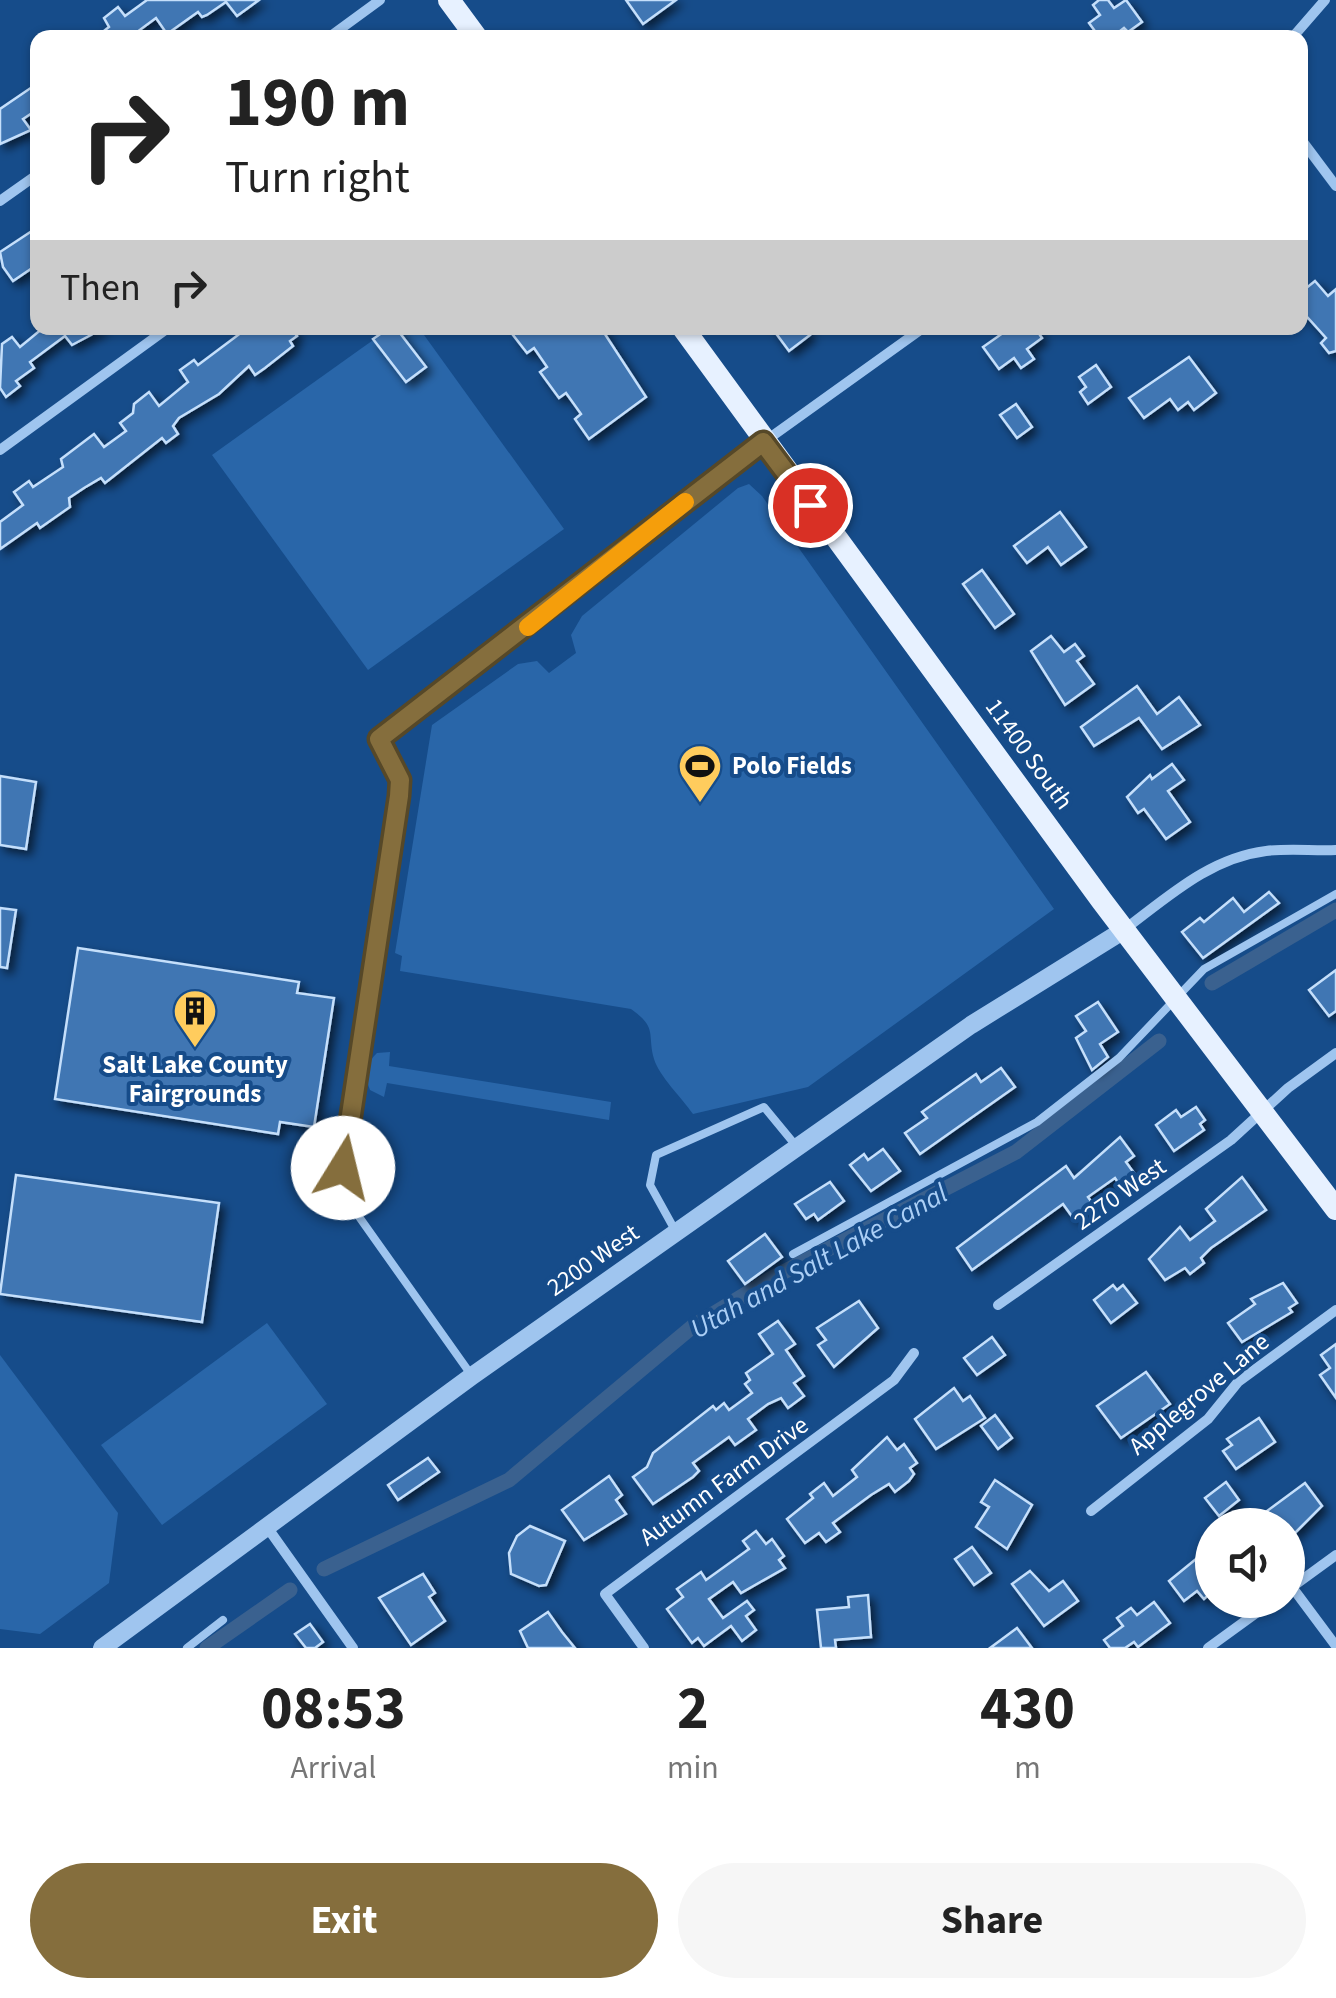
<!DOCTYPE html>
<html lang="en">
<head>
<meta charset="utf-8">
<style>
	:root { --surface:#fff; --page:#f6f6f6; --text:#222; --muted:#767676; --accent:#856e3d }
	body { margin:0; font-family:"Source Sans 3",sans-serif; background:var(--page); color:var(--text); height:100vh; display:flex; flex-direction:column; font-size:38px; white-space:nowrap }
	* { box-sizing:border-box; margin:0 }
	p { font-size:32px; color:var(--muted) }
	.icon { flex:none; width:55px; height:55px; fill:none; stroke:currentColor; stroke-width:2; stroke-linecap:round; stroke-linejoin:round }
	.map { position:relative; height:1648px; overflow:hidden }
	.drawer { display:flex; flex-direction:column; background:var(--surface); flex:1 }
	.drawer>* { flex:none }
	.banner { position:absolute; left:30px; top:30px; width:1278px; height:305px; border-radius:20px; box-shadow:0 2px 8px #0004; background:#fff; color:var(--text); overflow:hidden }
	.tools { position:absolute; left:1195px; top:1508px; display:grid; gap:20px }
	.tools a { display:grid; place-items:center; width:110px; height:110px; border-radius:50%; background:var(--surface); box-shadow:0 2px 8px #0004; font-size:50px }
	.pin { position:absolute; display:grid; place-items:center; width:85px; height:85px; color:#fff; margin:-42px; border:5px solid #fff; border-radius:50%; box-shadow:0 2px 10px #0007 }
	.me { position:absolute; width:110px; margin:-55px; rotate:9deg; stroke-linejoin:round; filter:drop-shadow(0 0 8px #0008) }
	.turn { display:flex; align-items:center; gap:35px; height:210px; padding:0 30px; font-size:45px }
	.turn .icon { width:130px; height:130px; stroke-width:2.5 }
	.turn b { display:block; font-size:70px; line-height:85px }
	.then { display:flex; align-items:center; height:95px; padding:0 30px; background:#0003; gap:20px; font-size:38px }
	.eta { display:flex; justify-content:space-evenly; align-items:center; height:170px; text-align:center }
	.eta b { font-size:60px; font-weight:700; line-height:70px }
	.button { display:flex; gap:20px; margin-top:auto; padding:20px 30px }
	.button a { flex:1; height:115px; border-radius:60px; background:var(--accent); color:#fff; font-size:40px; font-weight:700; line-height:115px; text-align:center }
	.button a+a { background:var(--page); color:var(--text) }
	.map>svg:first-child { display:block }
</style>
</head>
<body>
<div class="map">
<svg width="1336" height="1648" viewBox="0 0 1336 1648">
	<defs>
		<filter id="shadow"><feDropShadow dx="5" dy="5" stdDeviation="5" flood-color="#0009"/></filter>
	</defs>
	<rect width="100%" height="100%" fill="#164c8a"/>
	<g fill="#2966a9">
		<polygon points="390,328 419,328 564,529 368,670 212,455"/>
		<path d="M 749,484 L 762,496 L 1054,909 L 808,1087 L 693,1114 C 682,1098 659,1076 654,1059 C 647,1034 658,1028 631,1009 L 400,971 L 402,956 L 395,953 L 432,725 L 518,664 L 537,661 L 549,673 L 576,653 L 571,635 L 582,616 L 738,488 Z"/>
		<path d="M 390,1052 L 389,1066 L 611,1102 L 609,1120 L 387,1083 L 384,1097 L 370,1090 C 364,1076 366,1063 377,1053 Z"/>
		<polygon points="267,1323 327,1404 162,1525 101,1445"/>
		<polygon points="0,1355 118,1513 109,1583 40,1634 0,1629"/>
	</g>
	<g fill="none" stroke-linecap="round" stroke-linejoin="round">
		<g stroke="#3a618f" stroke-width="15">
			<polyline points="1212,983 1336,910"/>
			<polyline points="324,1569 509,1480 692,1327 772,1278 1016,1152 1159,1041"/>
			<polyline points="207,1648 290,1590"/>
		</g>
	</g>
	<g fill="#3f76b3" stroke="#c5dffb" stroke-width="2.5" filter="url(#shadow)">
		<polygon points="147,0 259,0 237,16 226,2 207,15 202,17 198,12 167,34 156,18 137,32 141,38 95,38 109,27 104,18 118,7 125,16"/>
		<polygon points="626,0 676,0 643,24"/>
		<polygon points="1099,0 1108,0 1114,8 1126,0 1142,22 1128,32 1124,28 1111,38 1100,38 1089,23 1100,15 1093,5"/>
		<polygon points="38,83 38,109 23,119 31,130 0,144 0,109"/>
		<polygon points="32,231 38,239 38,264 13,281 3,267 0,252"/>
		<polygon points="1315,281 1328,296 1336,289 1336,351 1329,353 1321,343 1326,338 1300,309 1300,293"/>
		<polygon points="43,328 104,328 72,345 65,336 30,362 34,368 16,381 20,386 6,397 0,388 2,344 12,337 20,347"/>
		<polygon points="239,328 291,328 297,336 290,341 293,346 265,368 255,375 249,366 219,394 179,418 173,426 178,434 166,443 162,438 105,483 101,478 84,488 69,498 70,507 40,528 37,523 0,549 0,522 23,505 14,492 29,481 33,487 63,467 61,459 94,434 104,447 126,431 120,423 133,413 134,404 149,392 159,406 188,382 180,370 194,360 198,365 242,332"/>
		<polygon points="389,328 396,328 426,367 406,382 373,339"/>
		<polygon points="524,328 601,328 646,397 589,439 575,419 581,414 566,393 559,398 540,372 547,367 534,348 527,353 513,335"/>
		<polygon points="772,328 805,328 810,335 789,351"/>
		<polygon points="1010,328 1035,328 1042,338 1027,349 1034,359 1021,368 1014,358 999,369 983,347"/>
		<polygon points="1189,357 1216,393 1194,410 1188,402 1178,410 1170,399 1144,418 1129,398"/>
		<polygon points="1096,365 1111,387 1088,404 1080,392 1086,387 1079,377"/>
		<polygon points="1016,404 1032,427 1017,438 1000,415"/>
		<polygon points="1060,512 1086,547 1061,565 1048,547 1027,563 1014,546"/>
		<polygon points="982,570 1014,614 995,628 963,584"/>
		<polygon points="1051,636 1064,652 1075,644 1084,656 1077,661 1094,684 1065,705 1031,651"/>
		<polygon points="1137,686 1157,714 1179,697 1200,725 1162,749 1139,718 1094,746 1081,727"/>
		<polygon points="1172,764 1184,780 1168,791 1190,822 1166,839 1144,809 1138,813 1127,797 1150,775 1152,779"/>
		<polygon points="0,776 36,782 26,849 0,845"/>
		<polygon points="1269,892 1279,903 1203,958 1182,932 1200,918 1204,922 1233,898 1244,912"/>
		<polygon points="0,908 16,910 7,968 0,967"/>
		<polygon points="78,948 299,982 297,993 334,998 314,1127 280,1122 278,1134 55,1099"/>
		<polygon points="1336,970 1336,1011 1329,1016 1309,990"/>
		<polygon points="1098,1002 1118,1032 1100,1044 1108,1057 1092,1070 1076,1038 1086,1031 1076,1016"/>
		<polygon points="1001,1068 1015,1087 920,1154 905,1133 927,1118 922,1112 976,1074 981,1082"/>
		<polygon points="1196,1107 1205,1120 1200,1124 1204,1130 1174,1151 1156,1125 1176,1110 1181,1117"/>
		<polygon points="1120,1137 1134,1156 1126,1162 1134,1173 1119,1184 1115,1178 1088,1197 1093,1204 1073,1218 1063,1204 972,1270 957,1248 1066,1166 1074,1178"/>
		<polygon points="883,1149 900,1171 871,1191 850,1165 864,1154 868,1160"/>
		<polygon points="16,1175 219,1203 202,1322 0,1294"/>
		<polygon points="1242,1177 1266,1210 1211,1248 1201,1258 1204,1263 1190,1274 1185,1268 1165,1280 1149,1259 1180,1227 1190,1240 1215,1221 1206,1209"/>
		<polygon points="830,1182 844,1201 818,1220 814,1214 806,1219 795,1204"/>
		<polygon points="765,1234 782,1257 745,1284 728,1261"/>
		<polygon points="1283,1283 1297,1303 1289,1308 1292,1312 1242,1342 1228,1323 1255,1304 1251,1299"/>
		<polygon points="1113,1285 1117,1290 1123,1285 1137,1303 1111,1323 1094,1300"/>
		<polygon points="859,1301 878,1328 834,1367 818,1345 826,1340 817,1328"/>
		<polygon points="778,1321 795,1344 786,1350 804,1376 794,1383 804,1396 788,1408 781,1398 768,1404 748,1419 756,1430 735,1445 729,1437 693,1463 699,1471 693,1477 653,1504 633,1477 647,1467 653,1453 713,1406 716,1410 724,1403 729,1410 752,1393 745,1384 750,1380 746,1373 773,1354 759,1334"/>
		<polygon points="992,1337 1005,1355 977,1375 964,1358"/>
		<polygon points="1336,1344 1336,1398 1320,1375 1330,1368 1321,1355"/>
		<polygon points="1146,1372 1170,1404 1121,1438 1097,1406"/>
		<polygon points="954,1388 963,1401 970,1396 985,1418 936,1449 915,1419"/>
		<polygon points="995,1415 1012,1438 998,1449 981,1426"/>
		<polygon points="1259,1418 1275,1442 1236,1469 1223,1451 1232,1445 1227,1439"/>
		<polygon points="887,1437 897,1450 904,1444 917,1463 910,1468 914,1474 909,1481 895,1492 889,1484 871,1495 833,1523 840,1532 826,1542 819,1533 805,1543 787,1519 813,1498 810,1494 824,1483 833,1496 857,1477 852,1470"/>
		<polygon points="428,1458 439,1472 398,1500 388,1485"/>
		<polygon points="609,1476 622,1495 616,1500 626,1514 584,1540 562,1510"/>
		<polygon points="995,1480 1032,1505 1007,1549 976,1527 989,1507 981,1502"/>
		<polygon points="1226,1482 1239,1500 1219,1516 1205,1498"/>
		<polygon points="1305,1483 1322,1506 1294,1534 1288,1525 1277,1525 1267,1511"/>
		<polygon points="530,1526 565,1541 546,1585 539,1586 511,1574 509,1553 517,1536"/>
		<polygon points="756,1531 766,1544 772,1539 784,1556 779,1560 785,1568 741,1593 733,1582 709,1599 723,1618 747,1601 754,1610 746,1616 756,1630 742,1641 731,1626 704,1646 698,1638 692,1643 667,1609 683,1597 677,1589 701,1572 706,1580 749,1549 743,1541"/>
		<polygon points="972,1547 991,1573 974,1585 955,1559"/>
		<polygon points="1207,1550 1212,1557 1212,1592 1204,1599 1197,1591 1184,1601 1169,1581"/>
		<polygon points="1030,1571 1049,1591 1063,1581 1078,1601 1044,1626 1012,1584"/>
		<polygon points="423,1574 435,1593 429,1597 445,1621 411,1645 379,1598"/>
		<polygon points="868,1595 871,1637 835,1640 836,1648 821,1648 817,1610 849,1607 848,1597"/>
		<polygon points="1154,1602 1170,1623 1138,1647 1134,1642 1125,1648 1110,1648 1104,1640 1123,1626 1117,1618 1131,1608 1137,1615"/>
		<polygon points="548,1612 562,1632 575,1648 528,1648 520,1631"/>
		<polygon points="310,1624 323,1642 315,1648 306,1648 295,1634"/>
		<polygon points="1017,1628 1032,1648 990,1648"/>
	</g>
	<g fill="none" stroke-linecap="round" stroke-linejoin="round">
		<g stroke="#9fc5ef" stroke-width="8">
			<polyline points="676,1232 650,1185 656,1155 764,1107 797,1147"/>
			<polyline points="793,1254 1037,1122 1119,1058 1204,969 1336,894"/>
			<polyline points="472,1376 340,1190 399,796 400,780 379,739 763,442"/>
			<polyline points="187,1648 223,1620"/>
		</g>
		<g stroke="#9fc5ef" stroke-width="10">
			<polyline points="328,38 380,0"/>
			<polyline points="1292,38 1325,0"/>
			<polyline points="1300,138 1336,186"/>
			<polyline points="0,201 38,174"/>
			<polyline points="764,442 923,328"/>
			<polyline points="0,450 168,328"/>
			<path d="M 1125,929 C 1169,896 1210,858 1266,851 C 1289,848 1313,851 1336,850"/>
			<polyline points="998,1305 1231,1140 1288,1088 1336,1053"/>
			<polyline points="1091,1511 1208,1419 1238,1382 1336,1310"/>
			<polyline points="267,1527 353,1648"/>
			<polyline points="1292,1587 1336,1646"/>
			<polyline points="1288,1590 1336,1555"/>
			<polyline points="644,1648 605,1594 894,1380 914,1353"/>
			<polyline points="1208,1648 1274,1600"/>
		</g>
		<polyline stroke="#9fc5ef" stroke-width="18" points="102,1648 472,1376 971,1025 1124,930"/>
		<g stroke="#e7f1ff" stroke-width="22">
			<polyline points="449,0 477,38"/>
			<polyline points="683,328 1102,901 1336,1209"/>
		</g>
	</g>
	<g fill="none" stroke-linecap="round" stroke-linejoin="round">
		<g stroke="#564828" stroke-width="25">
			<polyline id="route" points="343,1168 399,796 400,780 379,739 763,442 810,505"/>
		</g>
		<use href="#route" stroke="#856e3d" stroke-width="18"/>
		<polyline stroke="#f59e0b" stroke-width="18" points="528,627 685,502"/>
	</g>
	<defs>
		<g id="stadium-pin" transform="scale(2.25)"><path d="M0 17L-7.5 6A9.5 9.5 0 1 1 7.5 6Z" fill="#ffcc5d" stroke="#164c8a"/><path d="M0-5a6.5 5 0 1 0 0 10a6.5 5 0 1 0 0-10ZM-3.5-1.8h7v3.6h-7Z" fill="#111"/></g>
		<g id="building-pin" transform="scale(2.25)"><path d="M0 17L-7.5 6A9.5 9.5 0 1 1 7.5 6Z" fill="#ffcc5d" stroke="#164c8a"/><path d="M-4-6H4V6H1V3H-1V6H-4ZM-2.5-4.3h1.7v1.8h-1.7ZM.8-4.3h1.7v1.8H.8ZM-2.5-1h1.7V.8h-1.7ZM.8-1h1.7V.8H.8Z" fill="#111"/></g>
	</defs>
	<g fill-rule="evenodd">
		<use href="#stadium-pin" x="700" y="766"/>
		<use href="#building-pin" x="195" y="1011"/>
	</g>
	<g text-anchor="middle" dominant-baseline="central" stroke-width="8" stroke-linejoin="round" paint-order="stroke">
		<g font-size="25" fill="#fff" stroke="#164c8a">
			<text transform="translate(1029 754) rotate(54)">11400 South</text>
			<text transform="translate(1120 1194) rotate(-35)">2270 West</text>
			<text transform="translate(593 1260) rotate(-35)">2200 West</text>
			<text transform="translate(1199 1394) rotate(-40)">Applegrove Lane</text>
			<text transform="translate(724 1481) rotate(-36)">Autumn Farm Drive</text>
		</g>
		<g font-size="25" font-weight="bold" fill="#fff" stroke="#164c8a" text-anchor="start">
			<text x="732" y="766">Polo Fields</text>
			<text x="195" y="1065" text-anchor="middle">Salt Lake County<tspan x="195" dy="29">Fairgrounds</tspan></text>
		</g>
		<g font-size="28" font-style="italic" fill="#abcff6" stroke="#164c8a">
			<text transform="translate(819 1261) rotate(-29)">Utah and Salt Lake Canal</text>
		</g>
	</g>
</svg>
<div class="tools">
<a><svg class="icon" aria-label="sound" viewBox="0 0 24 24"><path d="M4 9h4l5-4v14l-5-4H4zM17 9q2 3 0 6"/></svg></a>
</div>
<div class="pin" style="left:810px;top:505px;background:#d93025"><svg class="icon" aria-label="arrive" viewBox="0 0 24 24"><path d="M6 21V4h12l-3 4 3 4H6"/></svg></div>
<svg class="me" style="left:343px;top:1168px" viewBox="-20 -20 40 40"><circle r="19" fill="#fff"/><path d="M0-13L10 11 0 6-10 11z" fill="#856e3d"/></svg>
<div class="banner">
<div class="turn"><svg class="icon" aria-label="right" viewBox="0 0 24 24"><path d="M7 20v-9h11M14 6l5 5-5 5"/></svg><div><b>190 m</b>Turn right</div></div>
<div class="then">Then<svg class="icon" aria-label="right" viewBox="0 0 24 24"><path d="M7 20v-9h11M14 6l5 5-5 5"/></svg></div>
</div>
</div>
<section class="drawer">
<div class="eta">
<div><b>08:53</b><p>Arrival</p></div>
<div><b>2</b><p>min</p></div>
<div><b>430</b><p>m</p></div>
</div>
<div class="button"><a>Exit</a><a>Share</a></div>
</section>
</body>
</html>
